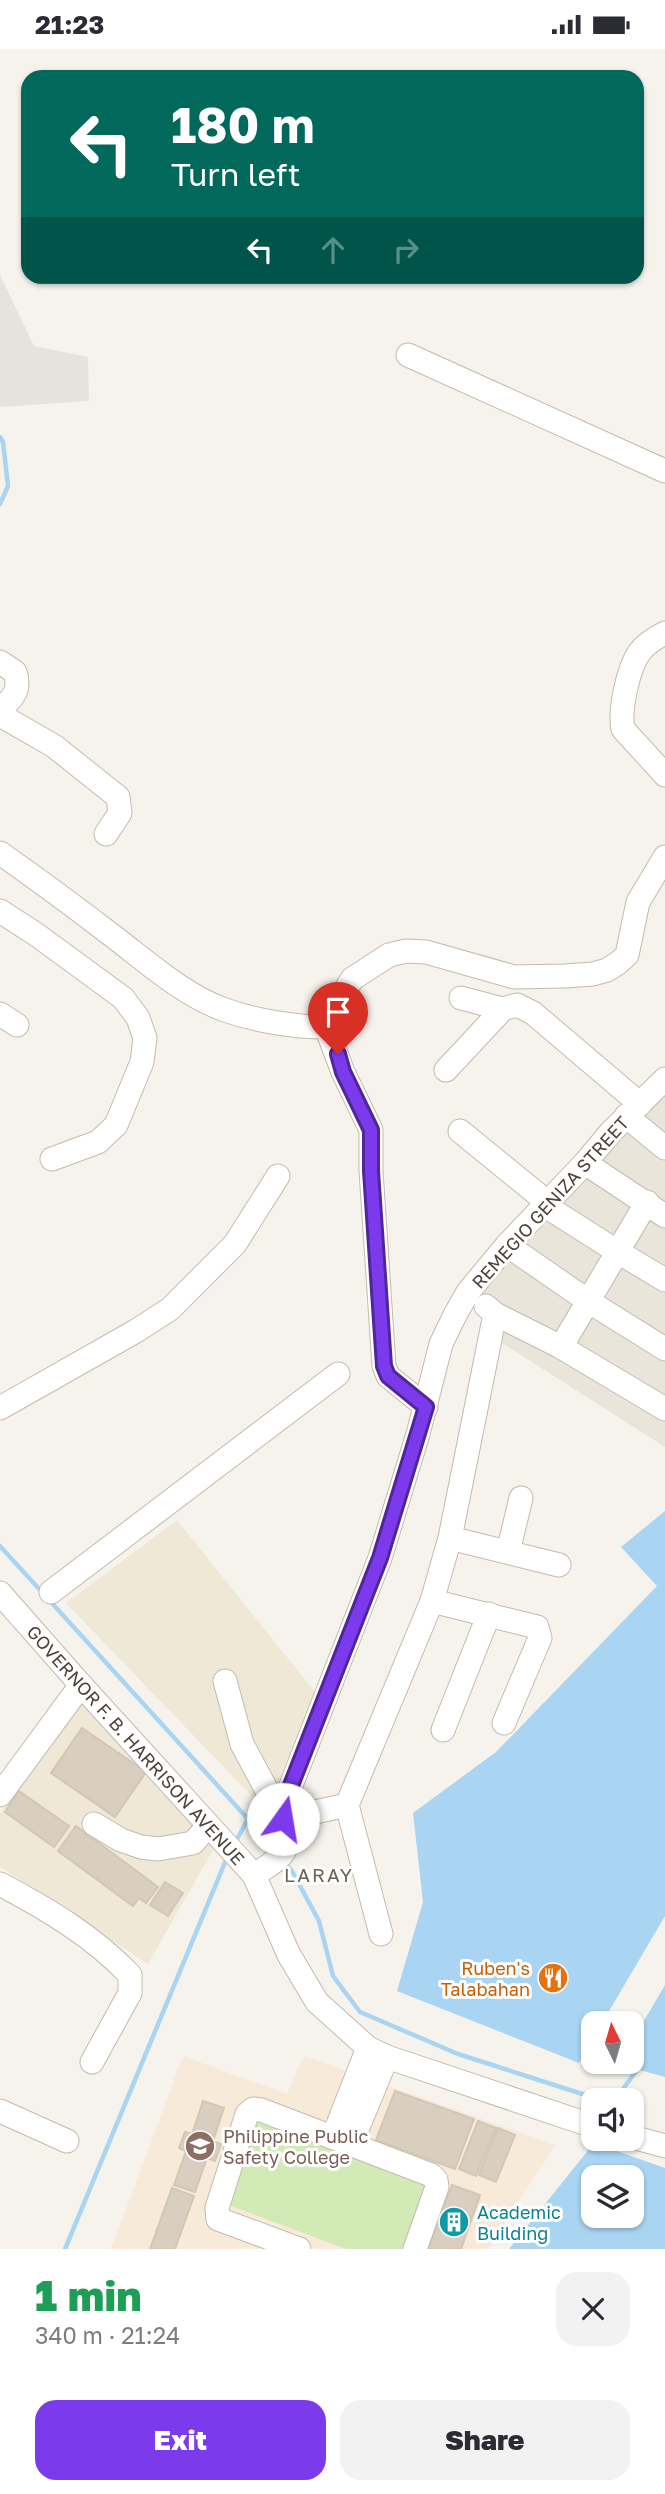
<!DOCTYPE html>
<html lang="en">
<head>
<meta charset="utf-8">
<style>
	:root { --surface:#fff; --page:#f2f2f3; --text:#2b2b33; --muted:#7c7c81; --accent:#7c3aed }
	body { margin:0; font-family:"Golos Text",sans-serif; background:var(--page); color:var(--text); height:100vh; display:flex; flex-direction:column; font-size:26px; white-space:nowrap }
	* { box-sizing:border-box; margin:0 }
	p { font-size:23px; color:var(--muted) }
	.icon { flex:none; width:38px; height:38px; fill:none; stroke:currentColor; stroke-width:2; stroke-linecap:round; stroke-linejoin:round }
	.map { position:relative; height:2200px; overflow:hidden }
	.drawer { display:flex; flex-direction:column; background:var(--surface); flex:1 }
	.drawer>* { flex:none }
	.guide { position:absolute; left:21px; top:21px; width:623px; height:214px; border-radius:21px; box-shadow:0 2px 5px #0004; background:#00695c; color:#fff; overflow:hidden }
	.needle { width:46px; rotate:355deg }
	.buttons { position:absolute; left:581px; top:1962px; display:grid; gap:14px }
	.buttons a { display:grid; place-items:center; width:63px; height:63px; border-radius:14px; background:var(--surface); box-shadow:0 2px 5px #0004; font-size:35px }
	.pin { position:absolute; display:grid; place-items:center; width:60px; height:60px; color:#fff; margin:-72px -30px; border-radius:50% 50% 50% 0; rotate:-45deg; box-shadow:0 0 7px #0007 }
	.pin .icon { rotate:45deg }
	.me { position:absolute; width:77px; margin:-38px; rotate:13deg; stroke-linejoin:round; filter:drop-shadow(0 0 5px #0008) }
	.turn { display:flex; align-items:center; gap:24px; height:147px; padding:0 35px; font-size:32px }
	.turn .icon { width:91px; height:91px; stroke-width:2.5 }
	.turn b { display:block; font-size:49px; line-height:60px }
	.lanes { display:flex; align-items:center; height:66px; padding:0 35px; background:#0003; justify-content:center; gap:35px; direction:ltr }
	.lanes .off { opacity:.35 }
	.round { display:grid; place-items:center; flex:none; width:74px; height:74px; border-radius:21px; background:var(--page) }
	.head { display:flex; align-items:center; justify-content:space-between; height:119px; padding:0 35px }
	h1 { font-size:42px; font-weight:800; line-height:52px; color:#1e9e55 }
	.action { display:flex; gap:14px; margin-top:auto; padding:14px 35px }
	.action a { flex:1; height:80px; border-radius:21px; background:var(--accent); color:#fff; font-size:28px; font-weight:800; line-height:80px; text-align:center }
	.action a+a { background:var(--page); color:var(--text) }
	.status { display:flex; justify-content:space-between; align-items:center; height:49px; padding:0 35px; background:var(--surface); direction:ltr }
	.status svg { height:19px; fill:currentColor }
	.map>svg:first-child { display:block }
</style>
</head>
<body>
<div class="status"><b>21:23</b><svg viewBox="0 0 49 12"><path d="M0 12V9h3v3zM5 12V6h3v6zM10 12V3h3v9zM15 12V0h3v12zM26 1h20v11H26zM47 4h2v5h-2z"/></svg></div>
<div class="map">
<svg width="665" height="2200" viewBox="0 0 665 2200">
	<rect width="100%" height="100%" fill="#f6f3ec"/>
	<polygon fill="#eae5da" points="665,1045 665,1398 499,1292 477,1242 617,1084 628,1084"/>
	<polygon fill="#f7ead8" points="183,2007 287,2045 304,2007 555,2096 488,2200 111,2200"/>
	<polygon fill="#e6e2dd" points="0,226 34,297 88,308 89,352 0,358"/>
	<g fill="#efe8d6">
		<polygon points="177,1471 315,1643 266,1762 66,1554"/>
		<polygon points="83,1648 214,1799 148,1915 0,1818 0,1765"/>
	</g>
	<polygon fill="#d2eab5" points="259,2069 428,2132 403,2200 346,2200 226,2155"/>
	<g fill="#a9d4f2" fill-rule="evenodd">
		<polygon points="665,1462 665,1867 602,1974 593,1974 593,1990 579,2014 397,1942 423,1853 413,1764 496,1703 657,1537 621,1498"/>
		<polygon points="665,1936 665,2028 618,2015 620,2013 632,2012 632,1992"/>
		<path d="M 594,2094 L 665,2119 L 665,2200 L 509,2200 ZM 593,2128 L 632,2128 L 632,2166 L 593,2166 Z"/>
	</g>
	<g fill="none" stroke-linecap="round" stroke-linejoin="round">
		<g stroke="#a9d4f2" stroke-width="4.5">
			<polyline points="0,388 3,393 8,437 0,455"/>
			<polyline points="0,1497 248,1770 276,1803"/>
			<polyline points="236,1792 248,1770"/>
			<polyline points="284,1813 292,1822 319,1872 333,1927 360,1963 458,2005 601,2051"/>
			<polyline points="615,2051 639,2018"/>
			<polyline points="65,2200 226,1811"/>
		</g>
	</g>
	<g fill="#d8cfc1" stroke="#d3c7b4" stroke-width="2">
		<polygon points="82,1679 146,1723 115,1768 51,1724"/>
		<polygon points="19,1742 69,1777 54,1798 5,1763"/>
		<polygon points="76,1777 158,1838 146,1854 139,1849 133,1857 58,1802"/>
		<polygon points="165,1833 183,1844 168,1867 150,1856"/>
		<polygon points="395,2042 474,2070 455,2120 376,2091"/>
		<polygon points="203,2052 224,2059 213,2092 221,2095 215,2112 207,2109 195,2143 174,2136 186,2102 179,2099 185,2083 192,2085"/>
		<polygon points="478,2072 496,2079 476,2127 459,2120"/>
		<polygon points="498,2079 515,2086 496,2133 479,2126"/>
		<polygon points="452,2136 480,2146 461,2200 428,2200"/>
		<polygon points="172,2139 194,2147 175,2200 150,2200"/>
	</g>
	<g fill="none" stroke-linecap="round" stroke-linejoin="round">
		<g stroke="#c2bbae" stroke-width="25">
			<g id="minor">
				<polyline points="408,306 665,422"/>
				<path d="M 665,584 C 655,589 645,595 639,604 C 628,620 619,662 623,680 L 665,726"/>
				<path d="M 0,613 L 15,623 C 21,641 13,649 0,661"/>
				<polyline points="0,666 54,697 118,748 120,764 106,785"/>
				<path d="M 0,804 C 40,832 79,861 118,891 C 149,915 187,948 225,961 C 256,972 294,978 326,978"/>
				<polyline points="0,862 37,886 123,949 138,969 145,989 142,1013 116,1076 98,1093 52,1110"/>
				<polyline points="461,949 503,960 517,956 533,964 640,1055"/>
				<polyline points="0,965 17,976"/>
				<polyline points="446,1021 503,960"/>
				<polyline points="626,1067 665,1099"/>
				<polyline points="460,1082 547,1153"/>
				<polyline points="585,1114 665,1167"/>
				<polyline points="544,1156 618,1203 665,1231"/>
				<polyline points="507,1196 588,1252 665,1300"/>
				<polyline points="486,1257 495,1265 561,1298 665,1360"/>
				<polyline points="561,1298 647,1153"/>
				<polyline points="426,1358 388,1327 384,1317 371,1122 371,1081 343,1023 326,978 338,953 352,930 389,906 406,902 426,903 514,928 565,927 593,925 607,921 618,914 627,906 638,853 665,808"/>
				<polyline points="0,1359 136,1282 170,1260 235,1195 278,1127"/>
				<polyline points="450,1489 559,1516"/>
				<polyline points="508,1503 521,1449"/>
				<polyline points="51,1543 338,1325"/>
				<polyline points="0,1544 81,1636 254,1826 289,1906 317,1953 368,1999 387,2008 593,2077"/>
				<polyline points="432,1552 537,1578 540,1589 504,1674"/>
				<path d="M 225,1632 L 242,1695 L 287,1779 C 293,1805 274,1813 254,1826"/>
				<polyline points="443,1681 489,1565"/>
				<polyline points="0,1746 81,1636"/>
				<polyline points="283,1770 283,1758 288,1744 380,1509 418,1385 441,1295 455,1266 468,1243 507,1196 585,1114 610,1084 665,1030"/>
				<polyline points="283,1770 347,1756"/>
				<polyline points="94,1775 121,1791 141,1798 158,1800 193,1794 208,1777"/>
				<path d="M 0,1835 C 47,1860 93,1887 130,1926 L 130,1944 L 92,2013"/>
				<polyline points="381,1885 347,1756 432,1552 450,1489 495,1265"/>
				<polyline points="0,2062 67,2092"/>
				<polyline points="333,2088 368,1999"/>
				<polyline points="632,2088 665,2097"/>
				<polyline points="351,2095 387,2008"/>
				<polyline points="299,2200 218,2170 217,2159 247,2065 253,2060 261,2061 431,2126 436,2131 437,2138 415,2200"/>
			</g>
		</g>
		<use href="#minor" stroke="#fff" stroke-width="23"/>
	</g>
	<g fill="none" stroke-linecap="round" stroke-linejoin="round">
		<g stroke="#51269a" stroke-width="18">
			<polyline id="route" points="283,1770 283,1758 288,1744 380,1509 426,1358 388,1327 384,1317 371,1122 371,1081 343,1023 338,1005"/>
		</g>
		<use href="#route" stroke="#7c3aed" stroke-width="12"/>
	</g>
	<defs>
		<g id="restaurant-disc" transform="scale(1.575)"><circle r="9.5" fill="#e8710a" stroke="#fff"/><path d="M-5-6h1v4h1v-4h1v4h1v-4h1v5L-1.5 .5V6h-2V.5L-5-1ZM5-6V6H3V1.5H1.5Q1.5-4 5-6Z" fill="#fff"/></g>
		<g id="university-disc" transform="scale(1.575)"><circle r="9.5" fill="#8d6e63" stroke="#fff"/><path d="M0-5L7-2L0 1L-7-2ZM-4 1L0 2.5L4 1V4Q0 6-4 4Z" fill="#fff"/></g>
		<g id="building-disc" transform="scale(1.575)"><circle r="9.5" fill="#0f9aa8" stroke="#fff"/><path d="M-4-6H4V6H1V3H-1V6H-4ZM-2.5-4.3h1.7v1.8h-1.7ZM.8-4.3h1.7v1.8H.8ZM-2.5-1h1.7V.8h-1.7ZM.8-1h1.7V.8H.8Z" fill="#fff"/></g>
	</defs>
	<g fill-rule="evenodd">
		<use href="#restaurant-disc" x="553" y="1929"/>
		<use href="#university-disc" x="200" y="2097"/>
		<use href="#building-disc" x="454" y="2173"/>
	</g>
	<g text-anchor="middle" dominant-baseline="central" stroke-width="6" stroke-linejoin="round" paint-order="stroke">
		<g font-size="18" fill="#4b4439" stroke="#fff">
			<text transform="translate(550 1153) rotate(-48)">REMEGIO GENIZA STREET</text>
			<text transform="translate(136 1696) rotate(48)">GOVERNOR F. B. HARRISON AVENUE</text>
		</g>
		<g font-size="18" fill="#c56008" stroke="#fff" text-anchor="end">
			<text x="530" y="1919">Ruben's<tspan x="530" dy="21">Talabahan</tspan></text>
		</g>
		<g font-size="18" fill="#785e54" stroke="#fff" text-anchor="start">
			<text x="223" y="2087">Philippine Public<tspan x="223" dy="21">Safety College</tspan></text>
		</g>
		<g font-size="18" fill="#0d838f" stroke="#fff" text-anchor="start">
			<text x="477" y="2163">Academic<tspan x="477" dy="21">Building</tspan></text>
		</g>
		<g font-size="19" letter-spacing="2" fill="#6e6250" stroke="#fff">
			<text x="319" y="1825">LARAY</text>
		</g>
	</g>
</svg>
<div class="buttons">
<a><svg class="needle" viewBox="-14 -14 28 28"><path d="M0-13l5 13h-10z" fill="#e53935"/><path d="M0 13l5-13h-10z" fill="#7c7c81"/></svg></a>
<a><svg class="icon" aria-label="sound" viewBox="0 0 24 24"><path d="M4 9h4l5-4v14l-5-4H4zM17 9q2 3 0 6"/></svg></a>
<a><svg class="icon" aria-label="layers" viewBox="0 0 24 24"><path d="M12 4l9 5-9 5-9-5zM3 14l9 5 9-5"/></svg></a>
</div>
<div class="pin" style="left:338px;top:1005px;background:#d93025"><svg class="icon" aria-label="arrive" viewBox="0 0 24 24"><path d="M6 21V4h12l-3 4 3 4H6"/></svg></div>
<svg class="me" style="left:283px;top:1770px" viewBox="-20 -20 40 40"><circle r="19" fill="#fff"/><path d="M0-13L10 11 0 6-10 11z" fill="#7c3aed"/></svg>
<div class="guide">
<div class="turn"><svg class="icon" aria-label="left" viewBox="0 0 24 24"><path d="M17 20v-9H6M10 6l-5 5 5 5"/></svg><div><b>180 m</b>Turn left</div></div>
<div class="lanes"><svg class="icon" aria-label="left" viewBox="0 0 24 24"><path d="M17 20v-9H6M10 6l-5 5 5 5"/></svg><svg class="icon off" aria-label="ahead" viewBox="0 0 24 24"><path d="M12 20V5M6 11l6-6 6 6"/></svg><svg class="icon off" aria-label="right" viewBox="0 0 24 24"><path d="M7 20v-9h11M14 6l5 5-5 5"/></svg></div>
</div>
</div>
<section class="drawer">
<div class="head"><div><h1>1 min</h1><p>340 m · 21:24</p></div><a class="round"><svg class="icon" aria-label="close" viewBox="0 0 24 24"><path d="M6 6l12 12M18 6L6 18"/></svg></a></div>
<div class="action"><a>Exit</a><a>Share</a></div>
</section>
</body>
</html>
